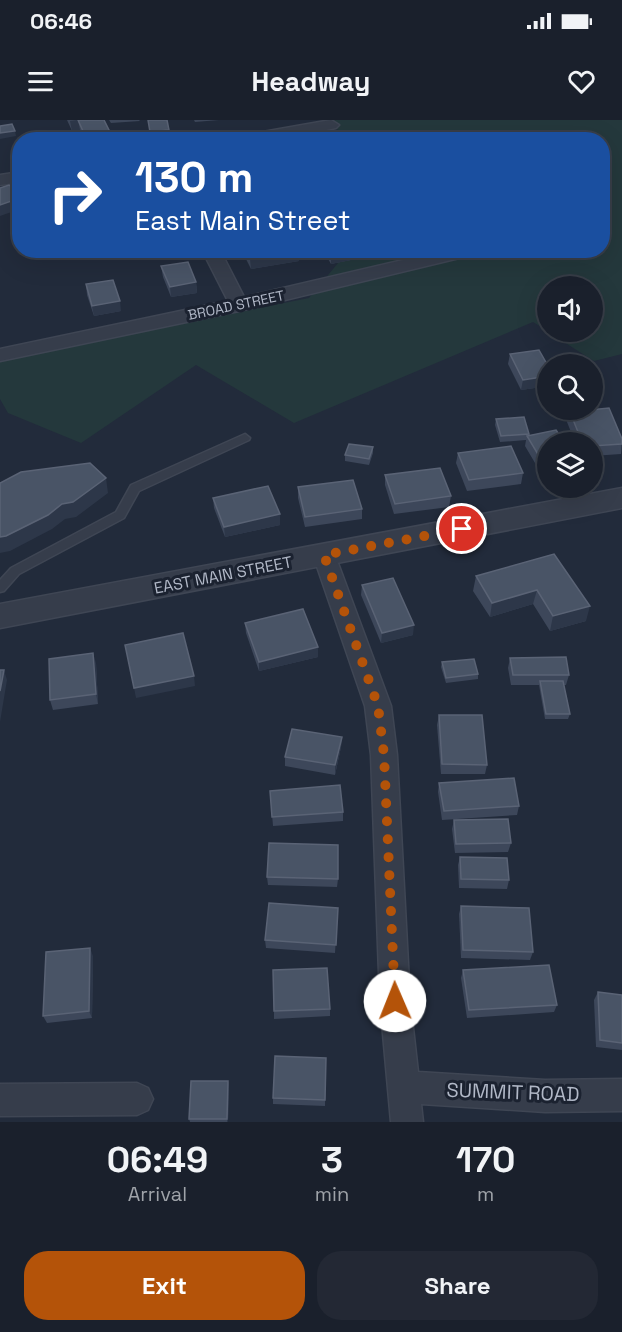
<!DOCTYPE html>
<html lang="en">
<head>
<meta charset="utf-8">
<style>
	:root { --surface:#1a202c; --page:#232834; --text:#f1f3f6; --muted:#9fa3a9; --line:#383e48; --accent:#b45309 }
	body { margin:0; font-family:"Space Grotesk",sans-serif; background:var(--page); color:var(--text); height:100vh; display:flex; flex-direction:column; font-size:22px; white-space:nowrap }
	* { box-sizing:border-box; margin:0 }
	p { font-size:20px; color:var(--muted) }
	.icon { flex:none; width:33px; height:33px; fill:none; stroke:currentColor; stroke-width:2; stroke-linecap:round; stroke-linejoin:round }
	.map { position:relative; height:1002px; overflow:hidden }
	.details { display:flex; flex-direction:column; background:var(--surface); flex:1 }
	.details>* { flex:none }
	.top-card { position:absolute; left:12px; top:12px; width:598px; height:126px; border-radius:24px; box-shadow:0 6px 24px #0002,0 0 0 2px var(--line); background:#1a4fa0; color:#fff; overflow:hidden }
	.buttons { position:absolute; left:537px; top:156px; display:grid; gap:12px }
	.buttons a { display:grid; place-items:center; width:66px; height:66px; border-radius:50%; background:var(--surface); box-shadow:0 6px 24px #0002,0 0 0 2px var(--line); font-size:30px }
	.pin { position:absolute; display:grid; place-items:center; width:51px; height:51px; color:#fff; margin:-26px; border:3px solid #fff; border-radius:50%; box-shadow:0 2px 6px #0007 }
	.me { position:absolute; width:66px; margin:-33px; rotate:359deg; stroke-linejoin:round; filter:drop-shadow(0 0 4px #0008) }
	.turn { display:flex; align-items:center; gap:21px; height:126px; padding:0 24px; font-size:27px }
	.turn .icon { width:78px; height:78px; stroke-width:2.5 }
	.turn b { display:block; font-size:42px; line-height:51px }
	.eta { display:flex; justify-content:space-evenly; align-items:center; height:102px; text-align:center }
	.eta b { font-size:36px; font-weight:700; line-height:42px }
	.cta { display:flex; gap:12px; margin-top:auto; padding:12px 24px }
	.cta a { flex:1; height:69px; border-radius:24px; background:var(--accent); color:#fff; font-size:24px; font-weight:700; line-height:69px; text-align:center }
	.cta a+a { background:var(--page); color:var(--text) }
	.status { display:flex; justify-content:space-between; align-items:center; height:42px; padding:0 30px; background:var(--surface); direction:ltr }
	.status svg { height:16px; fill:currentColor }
	header { display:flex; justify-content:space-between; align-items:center; height:78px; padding:0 24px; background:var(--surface); font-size:27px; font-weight:700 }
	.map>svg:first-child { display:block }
</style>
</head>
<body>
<div class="status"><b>06:46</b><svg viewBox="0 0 49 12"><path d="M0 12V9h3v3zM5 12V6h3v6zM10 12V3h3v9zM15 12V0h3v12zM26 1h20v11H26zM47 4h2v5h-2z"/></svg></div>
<header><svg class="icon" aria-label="menu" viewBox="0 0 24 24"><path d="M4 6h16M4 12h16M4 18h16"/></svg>Headway<svg class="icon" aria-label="heart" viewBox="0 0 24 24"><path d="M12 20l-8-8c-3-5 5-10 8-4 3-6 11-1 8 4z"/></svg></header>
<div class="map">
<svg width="622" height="1002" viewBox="0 0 622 1002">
	<rect width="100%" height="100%" fill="#222b3b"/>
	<polygon fill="#24383c" points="324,0 622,0 622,234 594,241 548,212 592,212 592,166 548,166 548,211 533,202 294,303 196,245 81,323 8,293 0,279 0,240 309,178 348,131 603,130 603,20 351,19"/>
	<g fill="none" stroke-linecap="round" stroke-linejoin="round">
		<g stroke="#3f4654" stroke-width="3">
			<polygon id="service" points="245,314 250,318 249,320 139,371 124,398 19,454 4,471 0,472 0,460 11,448 116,392 131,365"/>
		</g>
		<g stroke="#3f4654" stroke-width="3">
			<g id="minor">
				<polygon points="331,0 339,5 336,8 275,20 237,20 245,15"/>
				<polygon points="20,52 20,62 0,65 0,55"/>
				<polygon points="202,130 220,130 244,177 446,130 478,130 476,134 239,191 0,241 0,229 228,181"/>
				<polygon points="324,427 332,429 335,435 391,586 397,635 410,881 418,952 545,960 622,959 622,991 545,992 421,984 423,1002 391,1002 380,881 371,635 365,586 313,435 316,429"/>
				<polygon points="137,963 148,968 153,979 148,990 137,995 0,996 0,964"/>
			</g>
		</g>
		<g stroke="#3f4654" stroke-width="3">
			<polygon id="tertiary" points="622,368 622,388 0,508 0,484"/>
		</g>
		<use href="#service" fill="#363d4b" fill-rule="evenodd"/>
		<use href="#minor" fill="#363d4b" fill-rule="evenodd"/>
		<use href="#tertiary" fill="#363d4b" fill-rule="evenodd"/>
	</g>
	<g fill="#3d475a">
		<polygon points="67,0 100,0 112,16 112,20 84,20 80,10 72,11"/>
		<polygon points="109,0 139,0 140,1 111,3"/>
		<polygon points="148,0 167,0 170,15 151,17"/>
		<polygon points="194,0 219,0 195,2"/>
		<polygon points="244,130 299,130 299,141 251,149 244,135"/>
		<polygon points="323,130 356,130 356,139 331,144"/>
		<polygon points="161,146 196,162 197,173 171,177 163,157"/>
		<polygon points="86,164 121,191 94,196 87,175"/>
		<polygon points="510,234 548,246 548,266 521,270 508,244"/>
		<polygon points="570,292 622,319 621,334 592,336 592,322 575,322 567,302"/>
		<polygon points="496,299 529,314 529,316 548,322 548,365 525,326 526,320 500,322 495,305"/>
		<polygon points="373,327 373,333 369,345 345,341 345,335"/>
		<polygon points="458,333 523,353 521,364 467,371 456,343"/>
		<polygon points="385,355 451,376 449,387 394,394 385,365"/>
		<polygon points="298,367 362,389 362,399 305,407 298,378"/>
		<polygon points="213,378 280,394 280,405 225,417 214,388"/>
		<polygon points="554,434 586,501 550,511 533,484 490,497 473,471 476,456"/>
		<polygon points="362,465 413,515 381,523 361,475"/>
		<polygon points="245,503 318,527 318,537 259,551 246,513"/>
		<polygon points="510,538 569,555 566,565 564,565 570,594 568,599 545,599 539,565 511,565 508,548"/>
		<polygon points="442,542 478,554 478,559 446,563 441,547"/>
		<polygon points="96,543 98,584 53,590 50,580"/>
		<polygon points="439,595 487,645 485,654 441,654 437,605"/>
		<polygon points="342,617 341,627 335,655 285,646 285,637"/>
		<polygon points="439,663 519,686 517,695 442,700 438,672"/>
		<polygon points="270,671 343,692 343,701 273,706"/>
		<polygon points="454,700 511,723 508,732 455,733 452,709"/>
		<polygon points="460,737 509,760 507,769 459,768 458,745"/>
		<polygon points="267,757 338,759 337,767 268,765"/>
		<polygon points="461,786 533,832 530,840 461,838 459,794"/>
		<polygon points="338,788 335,833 266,828 265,820"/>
		<polygon points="93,836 92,898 47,903 43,896"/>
		<polygon points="463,850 557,885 554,892 467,898 461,858"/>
		<polygon points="598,872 622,875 622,930 596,927 594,880"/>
		<polygon points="330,889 330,896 274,899 274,891"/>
		<polygon points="326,938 325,986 273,984 273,978"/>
		<polygon points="228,961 229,967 228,1002 190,1002 189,999"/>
	</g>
	<g fill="#2d3749">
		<polygon points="78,0 80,10 72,11 70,1"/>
		<polygon points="15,11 16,16 0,19 0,13"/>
		<polygon points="112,16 112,20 94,20"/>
		<polygon points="20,78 20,89 0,96 0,85"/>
		<polygon points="349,130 356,130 356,139 331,144 331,134"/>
		<polygon points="299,131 299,141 251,149 250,139"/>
		<polygon points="196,162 197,173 171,177 170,167"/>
		<polygon points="120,181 121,191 94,196 92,186"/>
		<polygon points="548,256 548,266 521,270 523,260"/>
		<polygon points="106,358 108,373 76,397 65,399 52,409 10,431 0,433 0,417 62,384"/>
		<polygon points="280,394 280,405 225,417 224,407"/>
		<polygon points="537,470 533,484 490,497 492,483"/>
		<polygon points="590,486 586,501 550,511 553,496"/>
		<polygon points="414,505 413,515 381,523 382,513"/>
		<polygon points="318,527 318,537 259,551 259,542"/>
		<polygon points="93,533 96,543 98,584 96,574"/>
		<polygon points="4,550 7,560 0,602 0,571"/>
		<polygon points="194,556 195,566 136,578 134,568"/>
		<polygon points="342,617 341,627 335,655 335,645"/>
		<polygon points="90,828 93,836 92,898 89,891"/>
		<polygon points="228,961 229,967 228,1002 227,1002"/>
	</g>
	<g fill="#495466" stroke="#5a6375" stroke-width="1.5">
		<polygon points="78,0 104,0 112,16 94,20 87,20"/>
		<polygon points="148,0 167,0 169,10 150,12"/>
		<polygon points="12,4 15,11 0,13 0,6"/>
		<polygon points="338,12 341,20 315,20 313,13"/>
		<polygon points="9,65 20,74 20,78 0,85 0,68"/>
		<polygon points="247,130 299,130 299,131 250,139"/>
		<polygon points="329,130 349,130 331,134"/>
		<polygon points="188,142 196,162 170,167 161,146"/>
		<polygon points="113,160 120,181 92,186 86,164"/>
		<polygon points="539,230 548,246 548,256 523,260 510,234"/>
		<polygon points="609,288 622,319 622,324 592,326 592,322 582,322 570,292"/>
		<polygon points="524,297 529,314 501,316 496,299"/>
		<polygon points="556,310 564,322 548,322 548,351 527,316"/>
		<polygon points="349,324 373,327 369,339 345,335"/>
		<polygon points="511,326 523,353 469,360 458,333"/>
		<polygon points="90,343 106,358 73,382 62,384 48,395 6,416 0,417 0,363 21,352"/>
		<polygon points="440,348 451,376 395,384 385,355"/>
		<polygon points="353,360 362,389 305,397 298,367"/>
		<polygon points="268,366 280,394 224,407 213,378"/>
		<polygon points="554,434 590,486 553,496 537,470 492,483 476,456"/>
		<polygon points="393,458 414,505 382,513 362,465"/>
		<polygon points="303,489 318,527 259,542 245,503"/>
		<polygon points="183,513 194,556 134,568 125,525"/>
		<polygon points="93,533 96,574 50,580 49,539"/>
		<polygon points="566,537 569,555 513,555 510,538"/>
		<polygon points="474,539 478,554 446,558 442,542"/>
		<polygon points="0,550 4,550 0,571"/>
		<polygon points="540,561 563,561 570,594 546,594"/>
		<polygon points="439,595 482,595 487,645 442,644"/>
		<polygon points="292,609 342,617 335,645 285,637"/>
		<polygon points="514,658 519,686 444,691 439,663"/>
		<polygon points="340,665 343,692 272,697 270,671"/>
		<polygon points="508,699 511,723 456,724 454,700"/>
		<polygon points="269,723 338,725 338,759 267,757"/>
		<polygon points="460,737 507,738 509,760 461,759"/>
		<polygon points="269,783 338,788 336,825 265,820"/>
		<polygon points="461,786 529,788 533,832 463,830"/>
		<polygon points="90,828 89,891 43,896 46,832"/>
		<polygon points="549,845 557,885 469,890 463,850"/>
		<polygon points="327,848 330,889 274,891 273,850"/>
		<polygon points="598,872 622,875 622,923 600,920"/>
		<polygon points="275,936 326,938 325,980 273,978"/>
		<polygon points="191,961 228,961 227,999 189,999"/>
	</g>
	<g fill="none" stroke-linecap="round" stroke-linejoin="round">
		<polyline stroke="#b45309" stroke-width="10" stroke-dasharray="0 18" points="395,881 384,635 378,586 324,435 462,409"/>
	</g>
	<g text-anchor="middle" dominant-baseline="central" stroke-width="6" stroke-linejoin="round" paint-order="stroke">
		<g font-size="14" fill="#b1b8c7" stroke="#1b2230">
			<text transform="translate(236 185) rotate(-12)">BROAD STREET</text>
		</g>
		<g font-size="16" fill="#b1b8c7" stroke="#1b2230">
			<text transform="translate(223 455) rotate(-11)">EAST MAIN STREET</text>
		</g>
		<g font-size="20" fill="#b1b8c7" stroke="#1b2230">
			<text transform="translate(513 972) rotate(2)">SUMMIT ROAD</text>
		</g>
	</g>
</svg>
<div class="buttons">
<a><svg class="icon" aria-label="sound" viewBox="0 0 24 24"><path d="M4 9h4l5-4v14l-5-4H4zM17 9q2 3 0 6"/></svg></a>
<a><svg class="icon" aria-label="search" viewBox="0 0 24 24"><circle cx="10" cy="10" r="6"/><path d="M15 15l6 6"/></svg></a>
<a><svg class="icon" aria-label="layers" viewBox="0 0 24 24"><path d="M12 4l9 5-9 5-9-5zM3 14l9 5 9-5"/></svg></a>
</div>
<div class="pin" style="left:462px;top:409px;background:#d93025"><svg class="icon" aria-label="arrive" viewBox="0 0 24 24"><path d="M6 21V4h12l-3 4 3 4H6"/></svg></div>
<svg class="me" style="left:395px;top:881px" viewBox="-20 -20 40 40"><circle r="19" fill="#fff"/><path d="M0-13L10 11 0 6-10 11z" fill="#b45309"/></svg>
<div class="top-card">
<div class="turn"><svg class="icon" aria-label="right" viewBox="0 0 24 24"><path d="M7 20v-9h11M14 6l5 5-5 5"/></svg><div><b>130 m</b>East Main Street</div></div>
</div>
</div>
<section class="details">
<div class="eta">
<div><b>06:49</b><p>Arrival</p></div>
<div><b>3</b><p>min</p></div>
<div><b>170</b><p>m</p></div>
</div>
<div class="cta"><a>Exit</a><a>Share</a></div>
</section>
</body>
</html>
